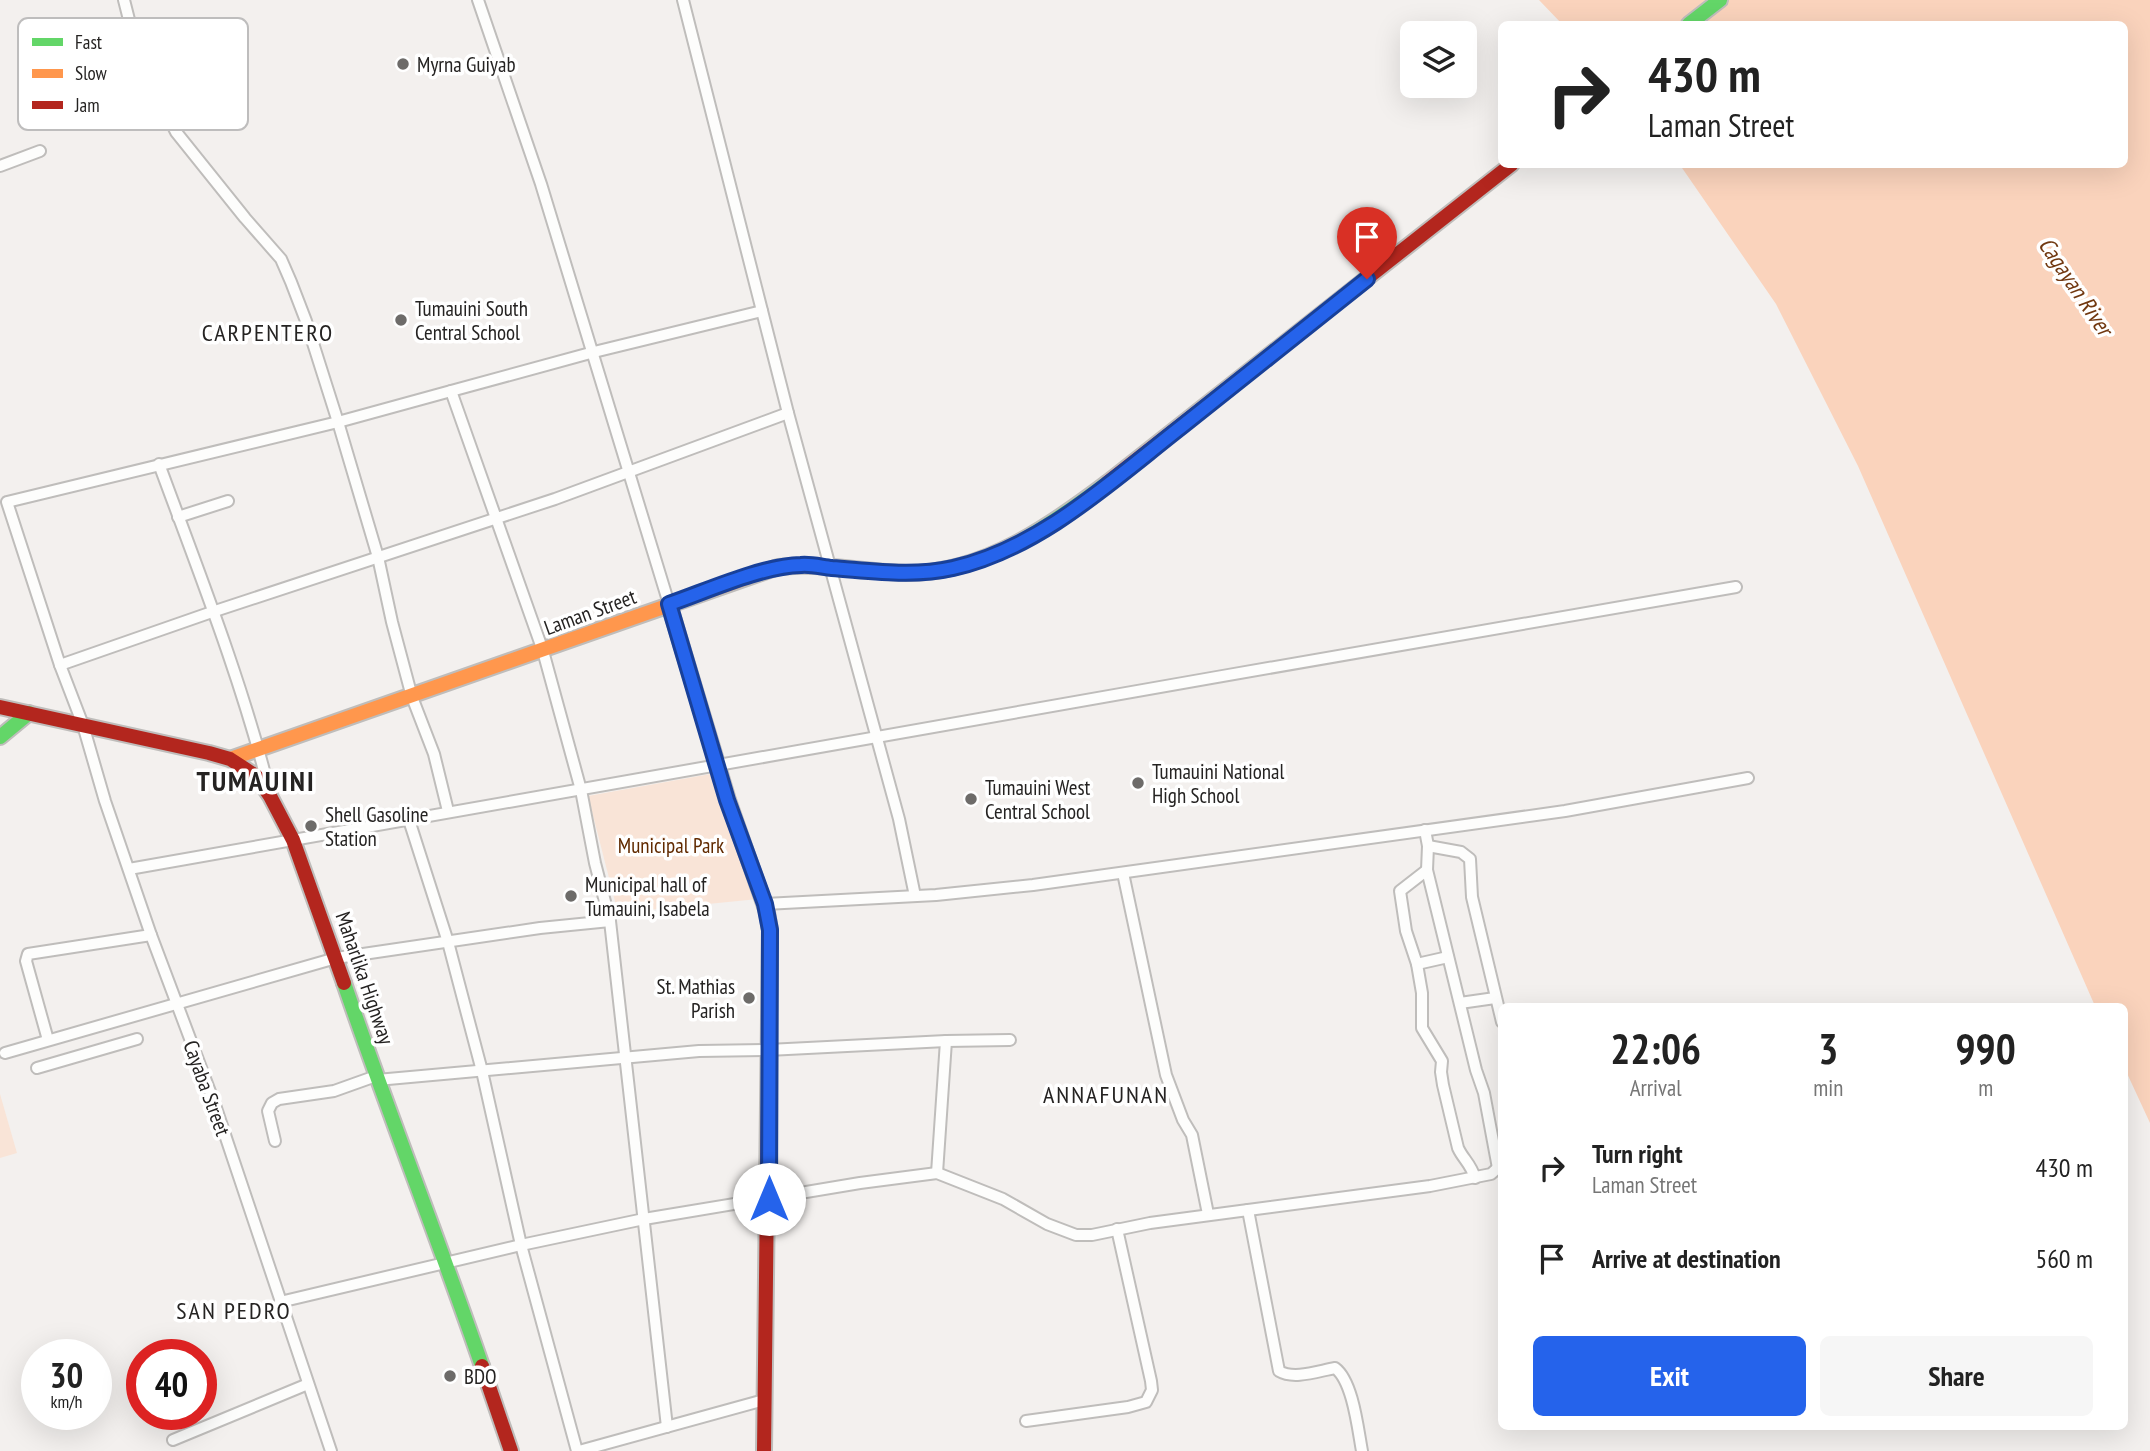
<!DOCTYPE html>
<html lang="en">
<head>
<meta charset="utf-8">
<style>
	:root { --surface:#fff; --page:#f6f6f6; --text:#222; --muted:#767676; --accent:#2563eb }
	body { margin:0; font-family:"PT Sans Narrow",sans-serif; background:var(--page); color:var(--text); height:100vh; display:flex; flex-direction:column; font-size:26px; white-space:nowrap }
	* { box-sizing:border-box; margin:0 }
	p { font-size:23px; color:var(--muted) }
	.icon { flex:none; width:38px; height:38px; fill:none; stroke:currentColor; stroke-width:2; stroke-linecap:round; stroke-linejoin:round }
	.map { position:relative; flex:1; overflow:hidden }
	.drawer { position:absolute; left:1498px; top:1003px; width:630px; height:427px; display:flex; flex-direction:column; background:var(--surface); border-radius:10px; box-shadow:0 7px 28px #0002 }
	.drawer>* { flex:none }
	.top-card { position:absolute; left:1498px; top:21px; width:630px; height:147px; border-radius:10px; box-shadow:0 7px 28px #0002; background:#fff; color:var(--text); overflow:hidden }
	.controls { position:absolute; left:1400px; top:21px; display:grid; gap:14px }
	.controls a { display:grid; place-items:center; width:77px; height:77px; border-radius:10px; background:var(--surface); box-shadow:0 7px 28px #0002; font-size:35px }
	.speed { position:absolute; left:21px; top:1339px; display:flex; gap:14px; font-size:35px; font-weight:700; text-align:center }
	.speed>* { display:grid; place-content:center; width:91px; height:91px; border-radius:50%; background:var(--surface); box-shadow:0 7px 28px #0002; line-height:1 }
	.speed small { font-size:18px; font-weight:400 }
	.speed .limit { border:10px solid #d22; background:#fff; color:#111 }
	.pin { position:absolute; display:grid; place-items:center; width:60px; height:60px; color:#fff; margin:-72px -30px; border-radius:50% 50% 50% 0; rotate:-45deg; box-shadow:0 0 7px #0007 }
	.pin .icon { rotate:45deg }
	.me { position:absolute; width:77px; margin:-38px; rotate:0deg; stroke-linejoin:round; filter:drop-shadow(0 0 5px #0008) }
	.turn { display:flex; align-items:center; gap:24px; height:147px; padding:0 35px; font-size:32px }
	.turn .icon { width:91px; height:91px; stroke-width:2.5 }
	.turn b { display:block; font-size:49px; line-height:60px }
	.eta { display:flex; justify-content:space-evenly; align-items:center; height:119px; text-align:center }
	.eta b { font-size:42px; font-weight:600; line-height:49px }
	.primary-button { display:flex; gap:14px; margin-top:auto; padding:14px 35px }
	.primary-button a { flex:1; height:80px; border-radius:10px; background:var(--accent); color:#fff; font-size:28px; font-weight:600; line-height:80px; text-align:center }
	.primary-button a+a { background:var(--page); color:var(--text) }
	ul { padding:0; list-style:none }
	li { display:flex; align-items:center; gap:21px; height:91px; padding:0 35px }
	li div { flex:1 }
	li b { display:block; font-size:26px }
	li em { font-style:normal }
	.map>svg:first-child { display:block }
</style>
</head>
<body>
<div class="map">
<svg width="2150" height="1451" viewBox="0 0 2150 1451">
	<rect width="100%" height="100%" fill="#f3f0ee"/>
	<g fill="#f9e4d7">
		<polygon points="716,773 758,899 618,913 588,796"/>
		<polygon points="0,1094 17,1153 0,1158"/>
	</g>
	<polygon fill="#fad3bc" points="1539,0 2150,0 2150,1123 2125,1069 2124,1006 2095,1006 1858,466 1776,304 1680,165 2124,164 2124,24 1562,24"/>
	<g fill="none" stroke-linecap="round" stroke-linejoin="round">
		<g stroke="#bfbdbb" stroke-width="14">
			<g id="street">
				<polyline points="124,0 139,59 176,132 245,218 281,259 291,282 306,321 338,422 378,557 392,622 412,697 434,754 448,811"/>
				<polyline points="478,0 541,184 669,604"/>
				<polyline points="683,0 788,413 899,819 915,896"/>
				<polyline points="0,166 40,151"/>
				<polyline points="451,391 594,352 762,311"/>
				<path d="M 159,464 C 198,570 242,681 269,790"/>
				<polyline points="178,517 228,501"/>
				<polyline points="60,665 212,612 555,499 788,413"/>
				<polyline points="409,820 448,942 482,1071 521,1245 577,1451"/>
				<polyline points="1425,830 1428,846 1427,870 1476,1070 1484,1093 1498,1168"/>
				<polyline points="1428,846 1461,852 1470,859 1472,897 1502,1022"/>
				<path d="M 129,869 C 665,774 1200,679 1736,587"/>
				<polyline points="1427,870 1400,891 1406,931 1417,964 1448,957"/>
				<polyline points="1123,873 1166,1075 1183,1120 1192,1135 1208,1214"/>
				<polyline points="765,904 936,895 1033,885 1565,811 1748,778"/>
				<path d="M 1417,964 L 1422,993 L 1422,1028 L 1442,1061 L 1441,1072 L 1443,1085 L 1458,1148 C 1463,1159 1471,1164 1475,1178"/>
				<polyline points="1460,1003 1495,998"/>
				<polyline points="48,1040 26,961 28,954 151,935"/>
				<polyline points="5,1053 336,958 540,928 610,921"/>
				<polyline points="37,1068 137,1039"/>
				<polyline points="377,1080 699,1051 768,1050 946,1041 1010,1040"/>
				<polyline points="275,1141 268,1111 272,1103 279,1099 334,1091 376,1076"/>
				<polyline points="937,1173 946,1041"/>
				<polyline points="1248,1210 1430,1186 1491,1174 1501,1165"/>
				<path d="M 280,1302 L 521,1245 L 644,1219 L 860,1183 L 937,1173 L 1003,1199 L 1047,1224 L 1076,1235 L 1092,1235 L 1150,1223 L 1248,1210 L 1279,1371 C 1294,1380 1318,1371 1335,1368 C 1353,1381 1358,1430 1362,1451"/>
				<polyline points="1026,1421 1128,1407 1146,1402 1152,1390 1151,1381 1117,1229"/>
				<polyline points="173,1440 308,1384"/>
				<polyline points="331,1451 215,1105 151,935 105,801 83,725 60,665 7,502 338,422 451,391 543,651 581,790 595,863 610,921 667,1427"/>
				<polyline points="579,1451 764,1400"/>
			</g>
		</g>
		<g stroke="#bfbdbb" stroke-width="18">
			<g id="fast">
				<polyline points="1689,24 1720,0"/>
				<path d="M 794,566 C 833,564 872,573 911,573 C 985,572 1050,526 1107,483"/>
				<polyline points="669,604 728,800 767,912"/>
				<polyline points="0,737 29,713"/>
				<path d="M 344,983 C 388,1112 438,1238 482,1366"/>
			</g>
		</g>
		<g stroke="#bfbdbb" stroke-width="18">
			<polyline id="slow" points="230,759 778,567 794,566"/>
		</g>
		<g stroke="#bfbdbb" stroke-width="18">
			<g id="jam">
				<polyline points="1107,483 1512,164"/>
				<polyline points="0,707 209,753 230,759 256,776 270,796 293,840 344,983"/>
				<polyline points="482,1366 511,1451"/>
				<polyline points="764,1451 770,930 767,912"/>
			</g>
		</g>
		<use href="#street" stroke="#fdfdfc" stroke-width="10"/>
		<use href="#fast" stroke="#63d668" stroke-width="14"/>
		<use href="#slow" stroke="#ff974d" stroke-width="14"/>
		<use href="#jam" stroke="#b3261e" stroke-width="14"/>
	</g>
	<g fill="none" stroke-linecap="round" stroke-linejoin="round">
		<g stroke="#184099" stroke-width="18">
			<path id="route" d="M 769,1199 L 770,930 L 765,904 L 727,800 L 669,604 C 707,591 761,566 801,565 C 811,564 822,567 832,568 C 873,571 913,577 953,568 C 1039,549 1113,480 1181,427 C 1243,378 1305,328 1367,279"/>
		</g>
		<use href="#route" stroke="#2563eb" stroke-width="12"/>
	</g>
	<g fill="#6d6b69" stroke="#fff" stroke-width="2.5">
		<circle cx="403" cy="64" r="7"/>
		<circle cx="401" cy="320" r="7"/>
		<circle cx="1138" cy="783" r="7"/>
		<circle cx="971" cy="799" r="7"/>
		<circle cx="311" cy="826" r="7"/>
		<circle cx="571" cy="896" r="7"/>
		<circle cx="749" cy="998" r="7"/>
		<circle cx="450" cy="1376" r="7"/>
	</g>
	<g text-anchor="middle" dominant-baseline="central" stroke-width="7" stroke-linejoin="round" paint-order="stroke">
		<g font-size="21" fill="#252322" stroke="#fff" text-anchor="start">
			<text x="417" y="64">Myrna Guiyab</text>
			<text x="415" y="308">Tumauini South<tspan x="415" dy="24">Central School</tspan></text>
			<text x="1152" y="771">Tumauini National<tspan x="1152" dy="24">High School</tspan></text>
			<text x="985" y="787">Tumauini West<tspan x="985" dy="24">Central School</tspan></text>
			<text x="325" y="814">Shell Gasoline<tspan x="325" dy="24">Station</tspan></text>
			<text x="585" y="884">Municipal hall of<tspan x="585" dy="24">Tumauini, Isabela</tspan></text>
			<text x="735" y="986" text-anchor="end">St. Mathias<tspan x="735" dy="24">Parish</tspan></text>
			<text x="464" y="1376">BDO</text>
		</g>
		<g font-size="21" fill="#252322" stroke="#fff">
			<text transform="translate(590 612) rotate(-20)">Laman Street</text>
			<text transform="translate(365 978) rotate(71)">Maharlika Highway</text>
			<text transform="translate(207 1088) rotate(70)">Cayaba Street</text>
		</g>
		<g font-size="21" fill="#612a00" stroke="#fff">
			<text x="671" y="845">Municipal Park</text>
		</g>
		<g font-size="23" font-style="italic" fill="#713810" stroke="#fff">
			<text transform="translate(2076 286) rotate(56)">Cagayan River</text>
		</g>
		<g font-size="24" letter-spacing="2" fill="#252322" stroke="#fff">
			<text x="268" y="332">CARPENTERO</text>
			<text x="1106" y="1094">ANNAFUNAN</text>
			<text x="234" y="1310">SAN PEDRO</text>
		</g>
		<g font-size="28" font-weight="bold" letter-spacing="2" fill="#252322" stroke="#fff">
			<text x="256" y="780">TUMAUINI</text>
		</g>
	</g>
	<rect x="18" y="18" width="230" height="112" rx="10" fill="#fff" stroke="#bebdbd" stroke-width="2"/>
	<rect x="32" y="38" width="31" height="8" fill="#63d668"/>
	<rect x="32" y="69" width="31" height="9" fill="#ff974d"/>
	<rect x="32" y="101" width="31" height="8" fill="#b3261e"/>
	<g font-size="19" fill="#252322">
		<text x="75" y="49">Fast</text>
		<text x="75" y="80">Slow</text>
		<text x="75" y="112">Jam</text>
	</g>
</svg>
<div class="controls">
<a><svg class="icon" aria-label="layers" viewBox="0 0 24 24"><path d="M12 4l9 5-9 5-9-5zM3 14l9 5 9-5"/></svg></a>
</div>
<div class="speed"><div>30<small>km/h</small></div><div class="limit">40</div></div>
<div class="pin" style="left:1367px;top:279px;background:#d93025"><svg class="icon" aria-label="arrive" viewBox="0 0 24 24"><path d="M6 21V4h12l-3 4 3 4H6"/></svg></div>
<svg class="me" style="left:769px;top:1199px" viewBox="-20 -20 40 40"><circle r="19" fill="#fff"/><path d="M0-13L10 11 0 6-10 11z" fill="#2563eb"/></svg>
<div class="top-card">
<div class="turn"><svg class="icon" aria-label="right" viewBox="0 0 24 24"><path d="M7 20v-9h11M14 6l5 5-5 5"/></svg><div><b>430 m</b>Laman Street</div></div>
</div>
<section class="drawer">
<div class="eta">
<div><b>22:06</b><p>Arrival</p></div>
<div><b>3</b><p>min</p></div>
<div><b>990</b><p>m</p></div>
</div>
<ul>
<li><svg class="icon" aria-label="right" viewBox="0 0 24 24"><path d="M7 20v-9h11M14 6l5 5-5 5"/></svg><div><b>Turn right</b><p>Laman Street</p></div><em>430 m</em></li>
<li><svg class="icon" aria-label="arrive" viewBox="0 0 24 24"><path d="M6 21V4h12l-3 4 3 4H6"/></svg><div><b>Arrive at destination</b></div><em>560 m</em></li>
</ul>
<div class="primary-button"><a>Exit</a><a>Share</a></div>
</section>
</div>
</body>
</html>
